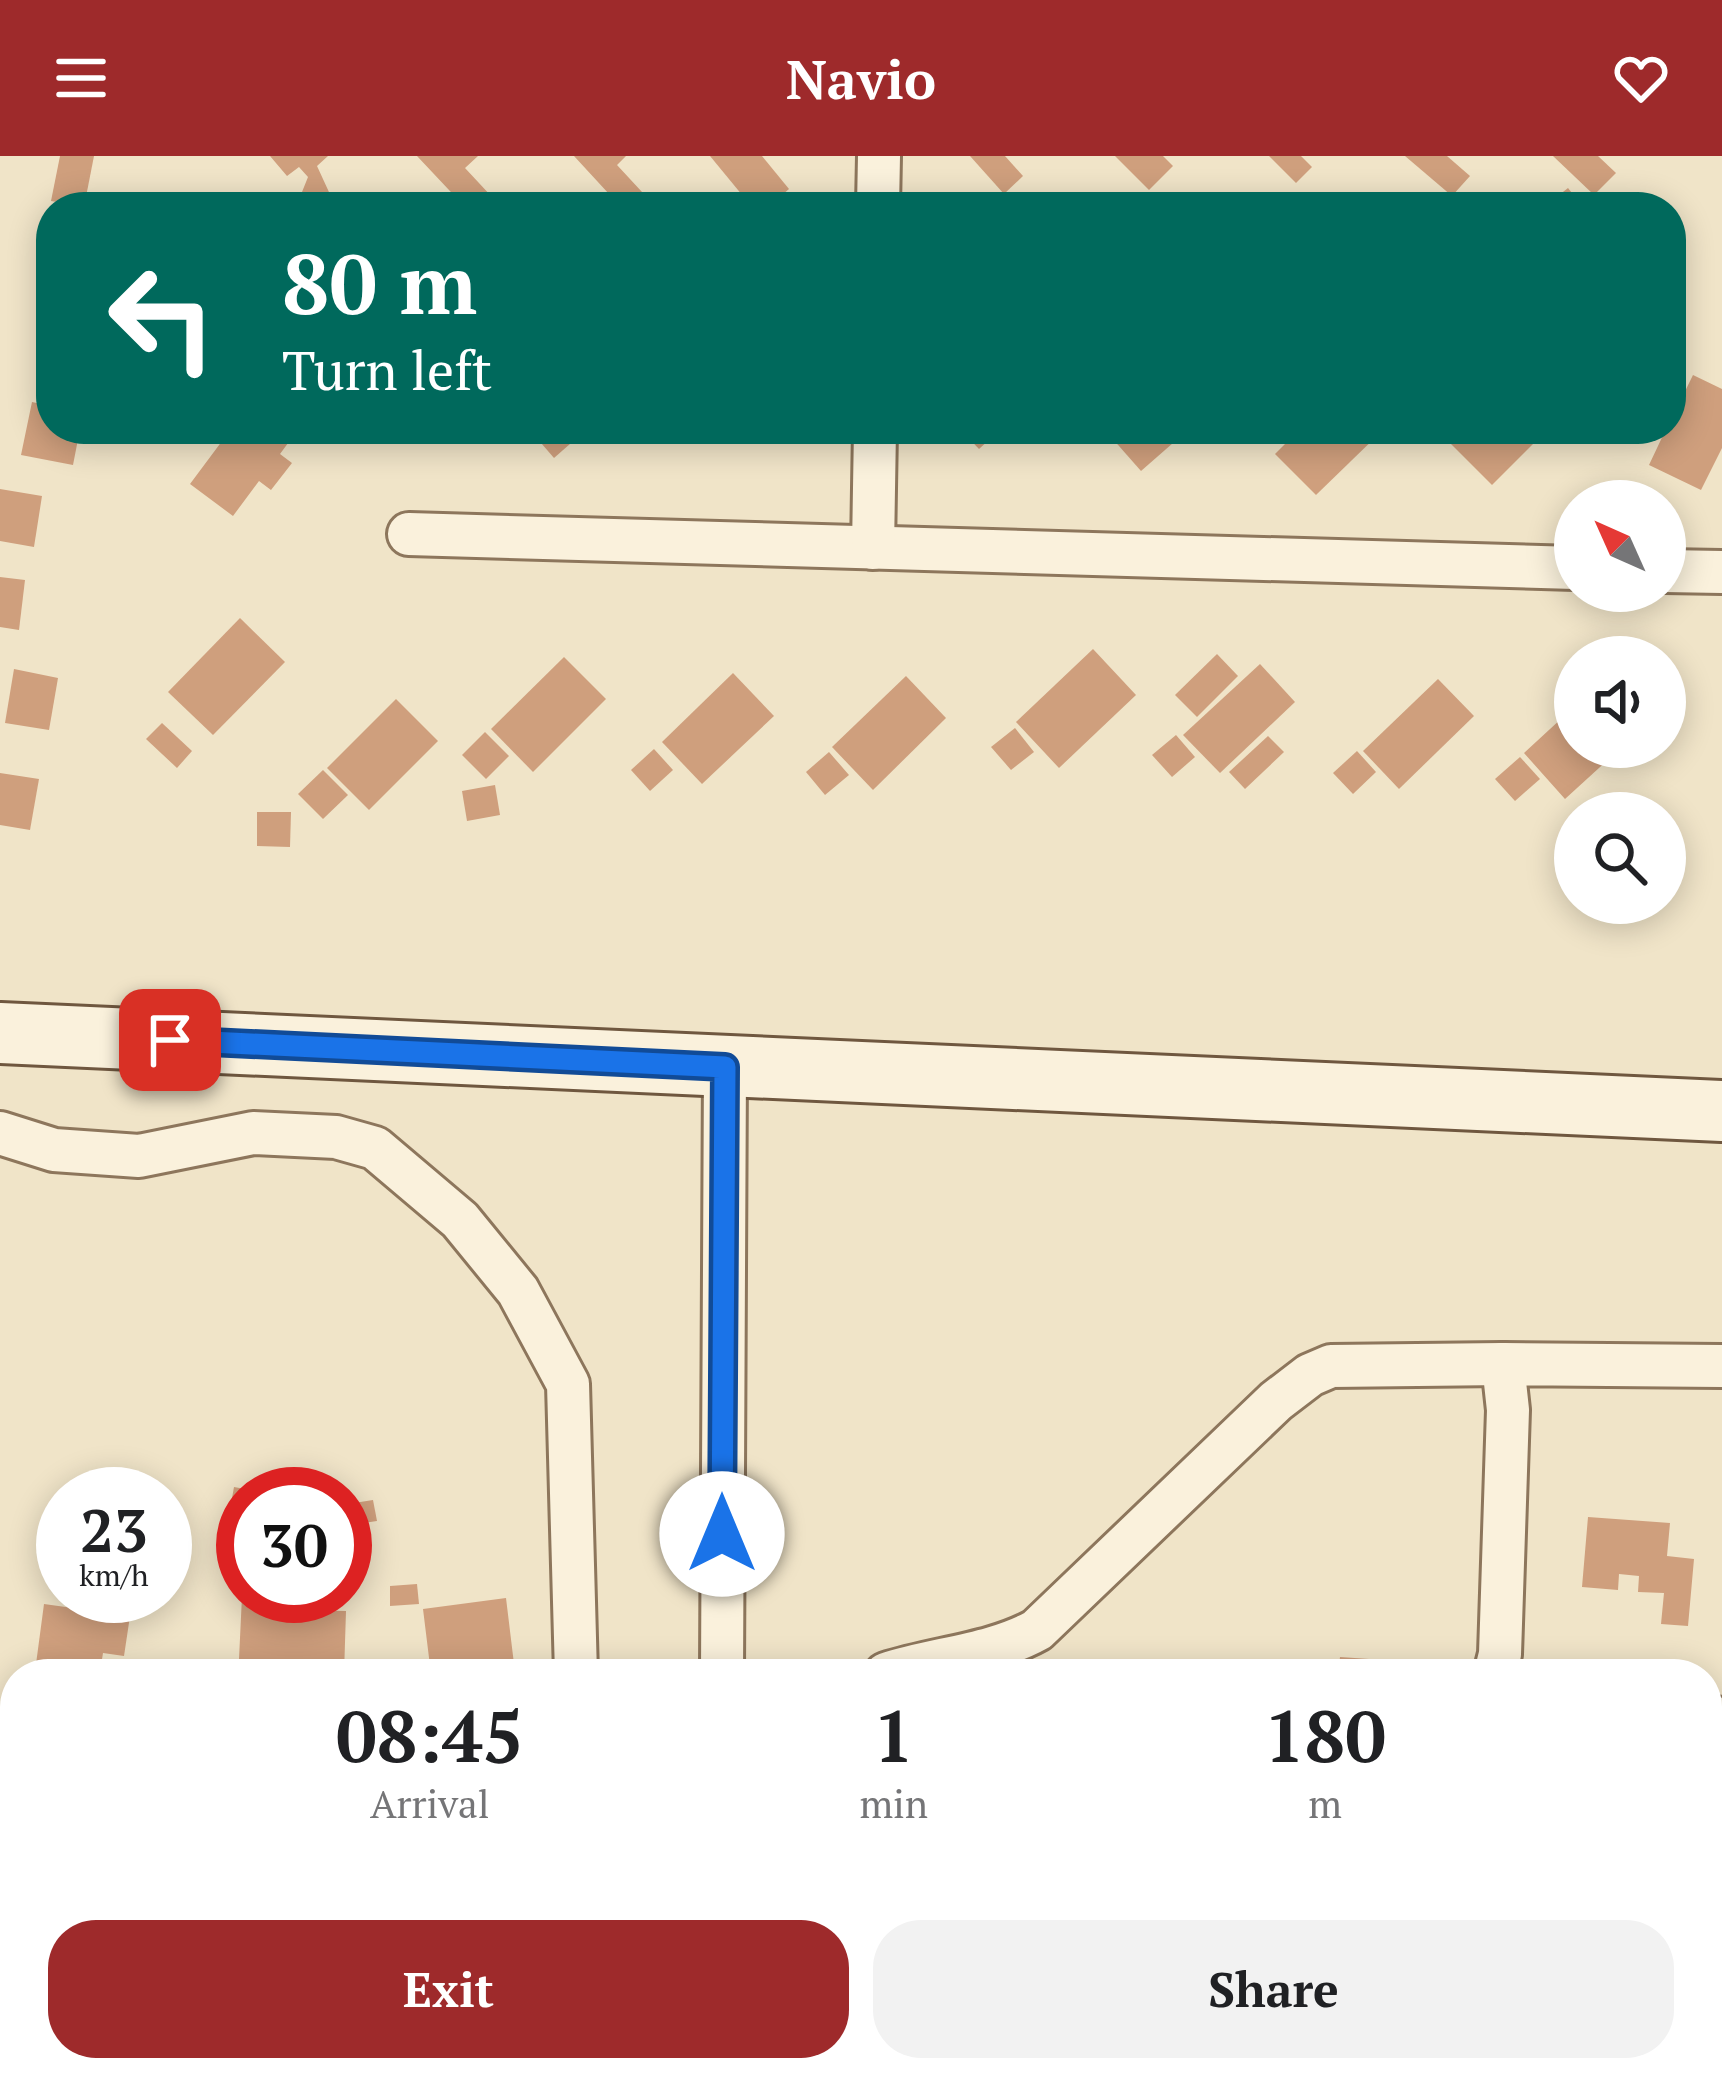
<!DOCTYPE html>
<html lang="en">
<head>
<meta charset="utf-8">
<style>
	:root { --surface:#fff; --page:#f2f2f2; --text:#202124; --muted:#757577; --accent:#9e2a2b }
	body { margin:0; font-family:"PT Serif",serif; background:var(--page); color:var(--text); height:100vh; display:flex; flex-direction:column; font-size:45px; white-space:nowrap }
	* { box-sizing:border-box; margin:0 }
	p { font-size:39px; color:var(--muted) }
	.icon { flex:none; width:66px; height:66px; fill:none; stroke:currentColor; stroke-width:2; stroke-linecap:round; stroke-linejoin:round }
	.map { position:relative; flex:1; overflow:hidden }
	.drawer { position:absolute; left:0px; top:1503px; width:1722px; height:423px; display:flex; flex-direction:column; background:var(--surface); border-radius:48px 48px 0 0; box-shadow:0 6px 30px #0003 }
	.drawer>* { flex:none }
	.top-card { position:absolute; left:36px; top:36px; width:1650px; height:252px; border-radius:48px; box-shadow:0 6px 30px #0003; background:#00695c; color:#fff; overflow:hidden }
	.needle { width:78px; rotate:315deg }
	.fabs { position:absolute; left:1554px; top:324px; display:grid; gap:24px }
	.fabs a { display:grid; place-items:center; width:132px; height:132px; border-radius:50%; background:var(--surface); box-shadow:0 6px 30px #0003; font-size:60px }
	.speed { position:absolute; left:36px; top:1311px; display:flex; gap:24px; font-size:60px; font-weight:700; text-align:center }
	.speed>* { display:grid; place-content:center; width:156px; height:156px; border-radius:50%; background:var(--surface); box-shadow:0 6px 30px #0003; line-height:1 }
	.speed small { font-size:30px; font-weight:400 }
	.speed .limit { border:18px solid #d22; background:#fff; color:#111 }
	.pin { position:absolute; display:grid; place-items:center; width:102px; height:102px; color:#fff; margin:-51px; border-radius:24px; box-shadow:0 6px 18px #0006 }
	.me { position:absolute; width:132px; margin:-66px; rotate:0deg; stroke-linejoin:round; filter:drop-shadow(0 0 9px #0008) }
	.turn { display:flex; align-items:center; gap:42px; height:252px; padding:0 48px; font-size:54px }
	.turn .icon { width:156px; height:156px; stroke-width:2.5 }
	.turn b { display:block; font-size:84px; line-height:102px }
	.eta { display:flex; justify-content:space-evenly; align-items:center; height:204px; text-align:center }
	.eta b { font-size:72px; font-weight:800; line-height:84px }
	.cta { display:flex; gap:24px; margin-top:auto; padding:24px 48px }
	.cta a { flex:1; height:138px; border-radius:48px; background:var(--accent); color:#fff; font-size:48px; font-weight:800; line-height:138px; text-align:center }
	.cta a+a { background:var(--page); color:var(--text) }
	header { display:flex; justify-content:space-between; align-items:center; height:156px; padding:0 48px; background:var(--accent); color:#fff; font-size:54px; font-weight:800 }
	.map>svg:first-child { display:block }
</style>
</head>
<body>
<header><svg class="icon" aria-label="menu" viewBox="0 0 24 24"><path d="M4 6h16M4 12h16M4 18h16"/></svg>Navio<svg class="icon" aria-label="heart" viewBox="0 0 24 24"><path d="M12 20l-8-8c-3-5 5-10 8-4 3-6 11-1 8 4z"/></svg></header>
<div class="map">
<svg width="1722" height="1924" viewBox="0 0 1722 1924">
	<rect width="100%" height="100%" fill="#f0e4c8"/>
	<g fill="#cf9f7d">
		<polygon points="60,0 94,0 84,51 51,45"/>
		<polygon points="270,0 328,0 317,10 334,47 330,51 316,51 302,36 308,21 299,11 287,20"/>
		<polygon points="417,0 478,0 465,12 492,41 481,51 465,51"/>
		<polygon points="574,0 626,0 617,9 642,36 621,51"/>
		<polygon points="710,0 762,0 789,33 768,51 752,51"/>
		<polygon points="970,0 1005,0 1023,20 1004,38"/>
		<polygon points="1115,0 1163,0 1173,10 1149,34"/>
		<polygon points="1269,0 1301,0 1312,11 1296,27"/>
		<polygon points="1405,0 1447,0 1470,20 1452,40"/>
		<polygon points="1553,0 1598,0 1616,17 1594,39"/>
		<polygon points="1568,32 1583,51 1544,51"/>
		<polygon points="49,69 51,69 51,129 39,127"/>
		<polygon points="46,163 51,164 51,220 38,219"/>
		<polygon points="1693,219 1722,233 1722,292 1701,334 1649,309 1666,273 1671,273 1671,264"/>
		<polygon points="32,246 51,250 51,273 80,273 73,309 21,299"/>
		<polygon points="231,273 278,273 291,283 280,298 292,307 271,334 259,325 233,360 190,328"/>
		<polygon points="529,273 587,273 554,302"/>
		<polygon points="960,273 1001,273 979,293"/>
		<polygon points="1104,273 1189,273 1141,315"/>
		<polygon points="1300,273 1384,273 1316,339 1275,298"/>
		<polygon points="1466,273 1548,273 1492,329 1451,288"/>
		<polygon points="0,333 42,340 34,391 0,385"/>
		<polygon points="0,421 25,424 19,474 0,471"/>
		<polygon points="240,462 285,506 213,579 168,536"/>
		<polygon points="1093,493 1136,539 1059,612 1016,566"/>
		<polygon points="1217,498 1238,520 1197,561 1175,539"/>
		<polygon points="564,501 606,543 533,616 491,573"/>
		<polygon points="1260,508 1295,546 1220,617 1183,579"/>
		<polygon points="14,513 58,522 49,574 5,567"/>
		<polygon points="733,517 774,560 702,628 662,586"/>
		<polygon points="906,520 946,562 873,634 832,591"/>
		<polygon points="1438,523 1474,560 1399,633 1363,595"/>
		<polygon points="396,543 438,585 369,654 327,612"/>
		<polygon points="1575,550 1575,591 1622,591 1565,643 1524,597"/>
		<polygon points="162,567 192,595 177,612 146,583"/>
		<polygon points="1015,572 1034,596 1011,614 991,591"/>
		<polygon points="485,576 509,600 486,623 462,599"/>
		<polygon points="1176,579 1195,601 1172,621 1152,599"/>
		<polygon points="1268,580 1284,596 1245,633 1229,616"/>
		<polygon points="654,593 673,614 650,635 631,614"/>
		<polygon points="1357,595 1376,616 1353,638 1333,617"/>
		<polygon points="829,596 849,619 825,639 806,616"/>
		<polygon points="1520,601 1540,623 1515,645 1495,623"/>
		<polygon points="323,614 348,639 323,663 298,638"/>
		<polygon points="0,617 39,623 30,674 0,669"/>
		<polygon points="495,629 500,659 467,665 462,635"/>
		<polygon points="257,656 291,656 290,691 257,690"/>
		<polygon points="234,1331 262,1336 243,1338 243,1373 227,1370"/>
		<polygon points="373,1344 377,1365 357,1368 354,1347"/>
		<polygon points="55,1351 63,1353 63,1416 44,1413"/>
		<polygon points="1588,1361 1670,1367 1667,1400 1694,1403 1688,1470 1661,1468 1664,1437 1638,1436 1639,1420 1619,1418 1618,1434 1582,1431"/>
		<polygon points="417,1428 419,1448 390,1450 390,1430"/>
		<polygon points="242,1440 298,1440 298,1454 346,1455 344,1518 260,1516 260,1504 239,1503"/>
		<polygon points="506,1442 514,1508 481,1512 481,1518 431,1518 423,1453"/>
		<polygon points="44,1448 130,1460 124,1500 103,1497 100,1516 36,1508"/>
		<polygon points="1340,1501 1369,1503 1368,1518 1338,1518"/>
		<polygon points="1707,1703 1717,1704 1710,1759 1707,1759"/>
		<polygon points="436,1911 465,1911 464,1924 435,1924"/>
		<rect x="1158" y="1911" width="100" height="13"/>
		<polygon points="1428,1911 1468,1911 1467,1924 1427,1924"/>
		<polygon points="1627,1911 1669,1911 1668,1924 1627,1924"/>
	</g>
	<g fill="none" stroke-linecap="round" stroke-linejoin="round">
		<g stroke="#8d765c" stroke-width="48">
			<g id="minor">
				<polyline points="878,51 879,0"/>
				<polyline points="409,378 1575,412"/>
				<polyline points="873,392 875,273"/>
				<polyline points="1665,415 1722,416"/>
				<polyline points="0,977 54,994 139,1000 253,977 336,981 375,992 460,1064 518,1135 568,1228 576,1518"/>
				<polyline points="722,1518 725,911"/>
				<path d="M 886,1518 C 935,1502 992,1499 1037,1474 L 1276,1245 L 1310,1219 L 1331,1210 L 1503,1208"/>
				<polyline points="1495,1518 1500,1498 1508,1254 1503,1208 1722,1210"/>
				<polyline points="1707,1561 1722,1563"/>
				<polyline points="0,1655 15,1656"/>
				<polyline points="575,1911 575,1924"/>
				<polyline points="810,1911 810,1924"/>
				<polyline points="720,1924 720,1911"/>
				<polyline points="1318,1924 1318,1911"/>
			</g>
		</g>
		<g stroke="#6f573f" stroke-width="66">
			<polyline id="secondary" points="0,877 1722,955"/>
		</g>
		<use href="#minor" stroke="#faf1dc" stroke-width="42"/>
		<use href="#secondary" stroke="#faf1dc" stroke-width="60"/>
	</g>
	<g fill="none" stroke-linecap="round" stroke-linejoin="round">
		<g stroke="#114b97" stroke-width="30">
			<polyline id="route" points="170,884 725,911 722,1378"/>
		</g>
		<use href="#route" stroke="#1a73e8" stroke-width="21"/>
	</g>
</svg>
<div class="fabs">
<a><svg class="needle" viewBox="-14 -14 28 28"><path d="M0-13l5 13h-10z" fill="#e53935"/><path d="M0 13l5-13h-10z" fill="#757577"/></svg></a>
<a><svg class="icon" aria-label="sound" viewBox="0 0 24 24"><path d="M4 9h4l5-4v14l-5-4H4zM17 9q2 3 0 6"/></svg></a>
<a><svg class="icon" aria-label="search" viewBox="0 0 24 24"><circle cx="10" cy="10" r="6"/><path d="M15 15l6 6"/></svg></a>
</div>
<div class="speed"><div>23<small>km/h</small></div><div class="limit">30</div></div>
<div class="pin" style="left:170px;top:884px;background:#d93025"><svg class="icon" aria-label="arrive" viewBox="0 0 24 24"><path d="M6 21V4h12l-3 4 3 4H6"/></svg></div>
<svg class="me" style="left:722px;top:1378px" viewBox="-20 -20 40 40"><circle r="19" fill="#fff"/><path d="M0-13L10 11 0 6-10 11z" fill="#1a73e8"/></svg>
<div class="top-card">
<div class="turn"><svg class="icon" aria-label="left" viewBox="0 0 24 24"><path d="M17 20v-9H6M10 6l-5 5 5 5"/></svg><div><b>80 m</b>Turn left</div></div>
</div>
<section class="drawer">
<div class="eta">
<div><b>08:45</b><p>Arrival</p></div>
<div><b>1</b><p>min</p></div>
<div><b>180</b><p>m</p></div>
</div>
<div class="cta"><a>Exit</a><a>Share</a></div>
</section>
</div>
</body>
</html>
